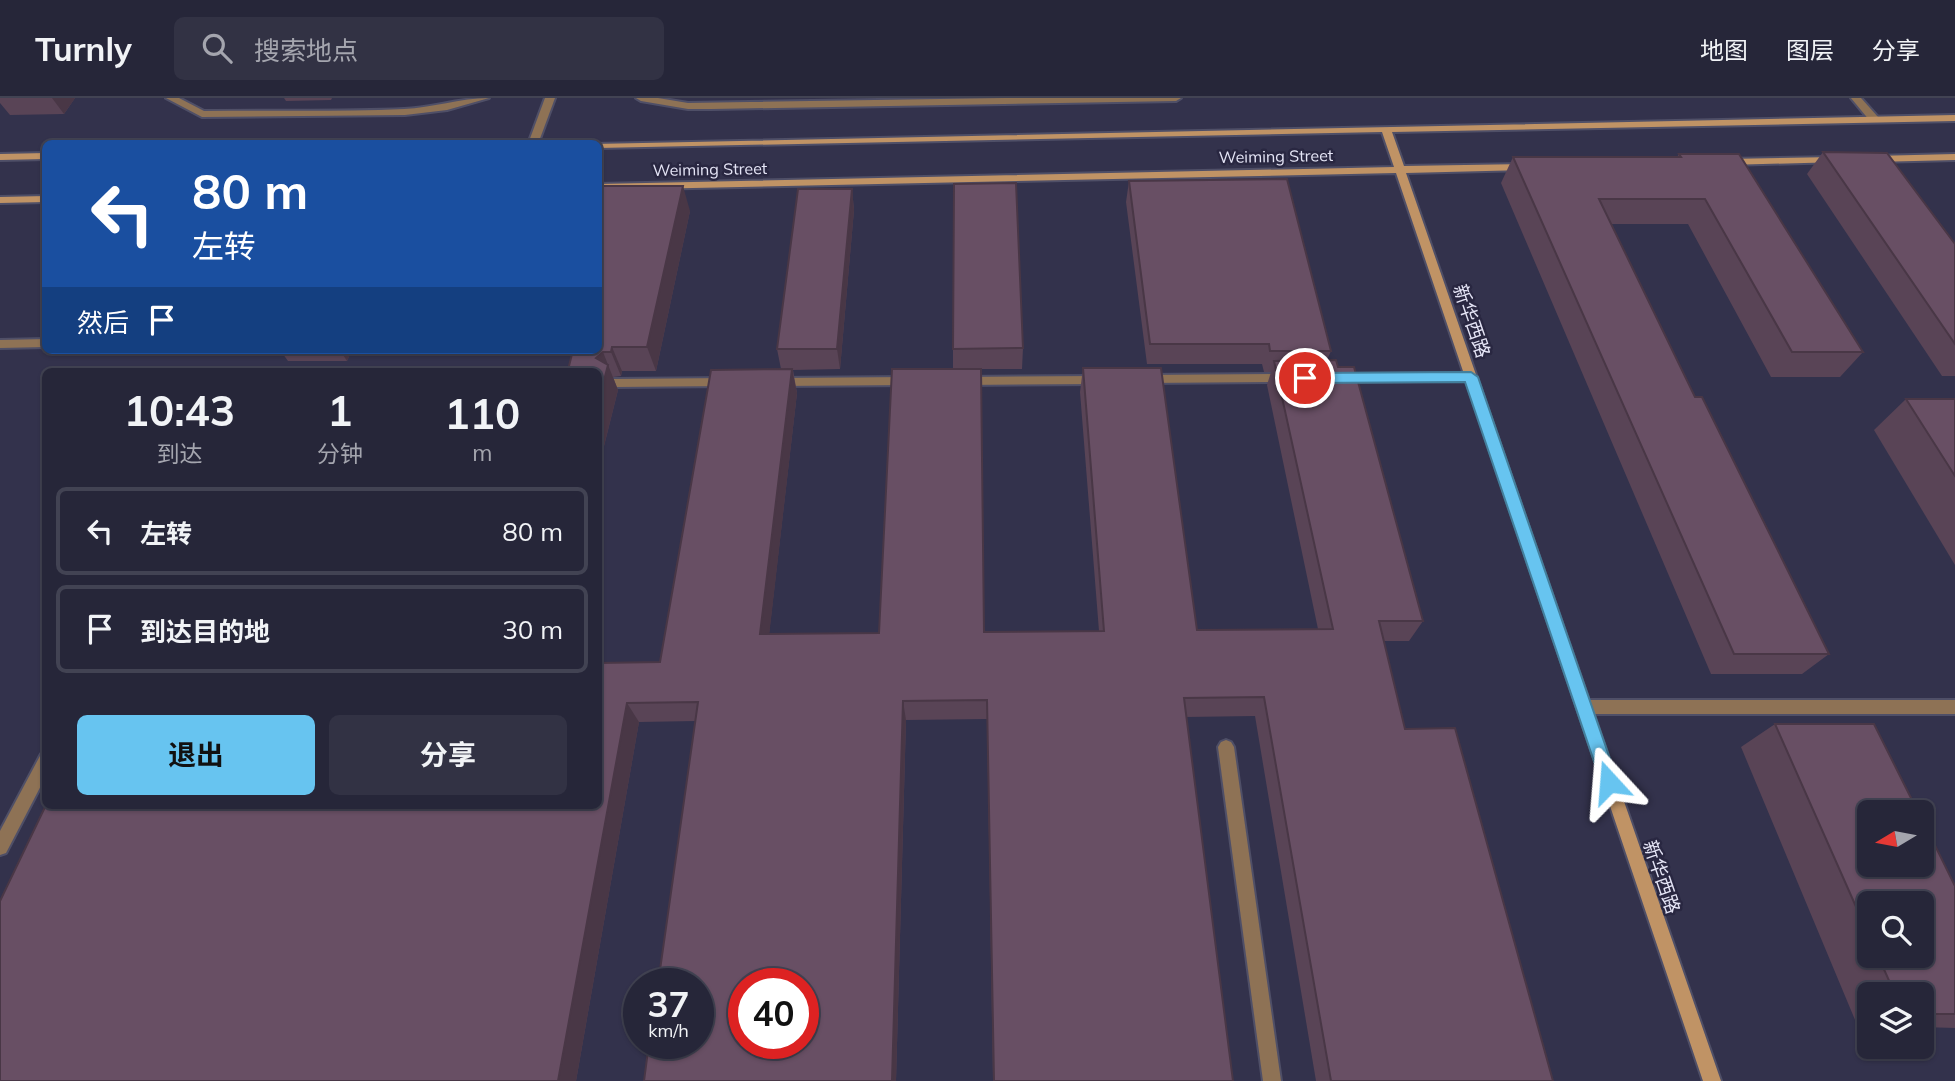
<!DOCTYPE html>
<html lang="zh">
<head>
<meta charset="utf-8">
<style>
	:root { --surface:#262639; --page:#323244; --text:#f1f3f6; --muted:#a4a5ae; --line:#424353; --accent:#67c4f0 }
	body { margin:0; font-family:Mulish,"Noto Sans SC",sans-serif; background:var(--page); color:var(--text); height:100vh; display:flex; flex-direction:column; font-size:26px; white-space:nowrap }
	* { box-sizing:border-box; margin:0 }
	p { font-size:23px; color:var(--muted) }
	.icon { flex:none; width:38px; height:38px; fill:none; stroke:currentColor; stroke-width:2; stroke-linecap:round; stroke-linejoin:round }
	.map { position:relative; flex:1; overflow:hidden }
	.sheet { position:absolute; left:42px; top:270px; width:560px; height:441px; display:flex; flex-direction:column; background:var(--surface); border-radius:10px; box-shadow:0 2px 5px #0004,0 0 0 2px var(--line) }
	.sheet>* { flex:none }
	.hud { position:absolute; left:42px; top:42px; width:560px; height:214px; border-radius:10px; box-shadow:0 2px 5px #0004,0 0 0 2px var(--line); background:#1a4fa0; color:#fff; overflow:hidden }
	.needle { width:46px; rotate:260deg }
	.controls { position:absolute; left:1857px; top:702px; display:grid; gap:14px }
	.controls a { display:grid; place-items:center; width:77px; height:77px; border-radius:10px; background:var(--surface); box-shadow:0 2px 5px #0004,0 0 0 2px var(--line); font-size:35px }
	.speed { position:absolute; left:623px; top:870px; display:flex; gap:14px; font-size:35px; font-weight:700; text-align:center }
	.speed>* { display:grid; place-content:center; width:91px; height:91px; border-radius:50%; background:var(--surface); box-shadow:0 2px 5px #0004,0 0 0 2px var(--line); line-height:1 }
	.speed small { font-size:18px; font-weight:400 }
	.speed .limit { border:10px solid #d22; background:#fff; color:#111 }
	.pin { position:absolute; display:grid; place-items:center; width:60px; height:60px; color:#fff; margin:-30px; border:4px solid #fff; border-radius:50%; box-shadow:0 2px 7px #0007 }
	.me { position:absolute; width:77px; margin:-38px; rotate:341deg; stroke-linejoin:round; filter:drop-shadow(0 0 5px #0008) }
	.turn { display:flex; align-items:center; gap:24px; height:147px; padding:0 35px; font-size:32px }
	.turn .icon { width:91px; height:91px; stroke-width:2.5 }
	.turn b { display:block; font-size:49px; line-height:60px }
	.then { display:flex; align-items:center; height:66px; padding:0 35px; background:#0003; gap:14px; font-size:26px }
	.eta { display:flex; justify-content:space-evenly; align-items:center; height:119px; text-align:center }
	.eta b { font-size:42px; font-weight:700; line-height:49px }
	.action { display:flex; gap:14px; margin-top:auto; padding:14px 35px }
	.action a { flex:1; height:80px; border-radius:10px; background:var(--accent); color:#111; font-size:28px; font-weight:700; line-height:80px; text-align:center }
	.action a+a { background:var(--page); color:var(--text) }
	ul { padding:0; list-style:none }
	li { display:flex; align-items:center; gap:21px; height:88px; margin:0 14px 10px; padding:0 21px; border:4px solid var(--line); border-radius:10px }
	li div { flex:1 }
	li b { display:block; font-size:26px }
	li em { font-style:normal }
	header { display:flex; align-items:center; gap:42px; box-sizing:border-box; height:98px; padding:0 35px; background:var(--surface); border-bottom:2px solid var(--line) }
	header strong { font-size:33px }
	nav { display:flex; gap:38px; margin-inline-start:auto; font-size:24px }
	.search { width:490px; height:63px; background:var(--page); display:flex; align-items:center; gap:18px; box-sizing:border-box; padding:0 24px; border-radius:10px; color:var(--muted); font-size:26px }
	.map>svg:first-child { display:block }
</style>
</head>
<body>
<header>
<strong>Turnly</strong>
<div class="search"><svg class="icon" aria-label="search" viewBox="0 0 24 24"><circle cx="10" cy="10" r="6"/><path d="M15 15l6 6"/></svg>搜索地点</div>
<nav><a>地图</a><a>图层</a><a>分享</a></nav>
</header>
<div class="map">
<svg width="1955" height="983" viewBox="0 0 1955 983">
	<rect width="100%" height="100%" fill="#33324c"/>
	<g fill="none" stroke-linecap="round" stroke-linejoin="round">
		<g stroke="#4f4f67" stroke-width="4">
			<g id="lane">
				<path d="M 166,0 L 179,0 L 204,13 C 270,12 337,14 404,11 C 432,10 460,0 489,0 L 447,12 L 405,17 L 202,19 Z"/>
				<polygon points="545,0 555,0 538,46 528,46"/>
				<polygon points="636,0 658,0 688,5 1004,0 1181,0 1176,3 712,11 688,11 641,3"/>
				<polygon points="1851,0 1861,0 1878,19 1878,23 1870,23"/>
				<polygon points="46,241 46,249 0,250 0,242"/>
				<polygon points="1471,275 1477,279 1471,283 1340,284 1334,280 1340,276"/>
				<polygon points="1288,276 1294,280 1288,284 1144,285 1138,281 1144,277"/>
				<polygon points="1099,278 1105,282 1099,286 962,287 956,283 962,279"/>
				<polygon points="910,279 916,283 910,287 777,288 771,284 777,280"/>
				<polygon points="728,280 734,284 728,288 614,289 608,285 614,281"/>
				<polygon points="1584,602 1955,602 1955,616 1584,616 1579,614 1577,609 1579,604"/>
				<polygon points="1226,642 1231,644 1234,649 1281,983 1263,983 1218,649 1221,644"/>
				<polygon points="46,654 46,678 6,755 0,757 0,733 41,656"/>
			</g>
		</g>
		<g stroke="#4f4f67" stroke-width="4">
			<g id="secondary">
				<polygon points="1955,17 1955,23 1392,34 1404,68 1528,66 1533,69 1528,72 1406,75 1721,983 1703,983 1396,75 598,92 598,86 1394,69 1382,34 598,50 598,46 594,46"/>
				<polygon points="46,55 46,61 0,62 0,56"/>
				<polygon points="1955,56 1955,62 1874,64 1869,61 1874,58"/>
				<polygon points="1836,59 1840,60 1840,64 1727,67 1722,64 1727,61"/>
				<polygon points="46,98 46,104 0,105 0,99"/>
			</g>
		</g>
		<use href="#lane" fill="#8e7255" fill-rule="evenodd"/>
		<use href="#secondary" fill="#c09365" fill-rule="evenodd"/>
	</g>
	<g fill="#594456" fill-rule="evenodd">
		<polygon points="0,0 75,0 64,16 10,17 0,5"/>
		<polygon points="284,0 332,0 331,2 286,3"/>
		<polygon points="1823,54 1955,146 1955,278 1942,278 1807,76"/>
		<polygon points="1679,56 1863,254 1840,279 1771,279 1688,126 1611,126 1695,299 1829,556 1802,576 1711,576 1501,85 1513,59 1677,59"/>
		<polygon points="1129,83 1331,253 1327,262 1423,523 1409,543 1384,543 1405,631 1553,983 1316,983 1255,618 1186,619 1233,983 993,983 987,621 906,622 896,983 644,983 696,623 639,624 576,983 0,983 598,565 660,564 781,271 777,251 852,91 854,112 840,271 793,272 797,295 769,536 879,535 953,271 953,251 1023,250 1022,271 981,271 984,534 1099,533 1080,294 1083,270 1197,532 1318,531 1267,287 1271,274 1264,274 1262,266 1147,266 1126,104"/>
		<polygon points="690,113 656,273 622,273 621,278 613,279 618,292 598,372 598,273 568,272"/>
		<polygon points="280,252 352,252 347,263 288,263"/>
		<polygon points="1906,301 1955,301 1955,467 1874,332"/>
		<path d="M 1775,626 L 1955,788 L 1955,930 L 1922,929 L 1922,896 L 1869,896 L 1869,929 L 1858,929 L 1741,649 ZM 1869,805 L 1922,858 L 1869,858 Z"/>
	</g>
	<g fill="#493746">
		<polygon points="52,0 75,0 64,16"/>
		<polygon points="683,88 690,113 656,273 647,249"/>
		<polygon points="852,91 854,112 840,271 837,251"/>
		<polygon points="612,249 622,273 621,278 611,254"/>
		<polygon points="340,252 352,252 347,263"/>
		<polygon points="603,254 618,292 598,372 598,305 596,260"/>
		<polygon points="792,271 797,295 767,556 760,536"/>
		<polygon points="903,603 906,622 896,983 892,983"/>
		<polygon points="627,605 639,624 576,983 558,983"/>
	</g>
	<g fill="#684f64" stroke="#493746" stroke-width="2" fill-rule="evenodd">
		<polygon points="1823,54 1887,55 1955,146 1955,246"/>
		<polygon points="1679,56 1739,56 1863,254 1792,254 1705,101 1599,101 1695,299 1702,299 1829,556 1734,556 1513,59 1681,59"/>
		<polygon points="1287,81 1331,253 1270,253 1269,246 1150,246 1129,83"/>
		<polygon points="1016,85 1023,250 953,251 954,86"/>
		<polygon points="598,88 683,88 647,249 612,249 611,254 603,254 596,260 608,267 598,305 598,273 537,273 537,272 568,272 573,252 598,252"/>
		<polygon points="798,91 852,91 837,251 777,251"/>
		<path d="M 1336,262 L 1338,269 L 1354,269 L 1423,523 L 1379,523 L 1405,631 L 1455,630 L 1553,983 L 1331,983 L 1264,599 L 1184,600 L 1233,983 L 994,983 L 987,602 L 903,603 L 892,983 L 644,983 L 649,945 L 698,945 L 698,886 L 658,886 L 698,604 L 627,605 L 558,983 L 0,983 L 0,803 L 46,707 L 598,707 L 598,565 L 660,564 L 711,272 L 792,271 L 760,536 L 879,535 L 892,271 L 981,271 L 984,534 L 1104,533 L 1083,270 L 1161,270 L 1197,532 L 1333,531 L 1274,263 ZM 744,886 L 803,886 L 803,945 L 744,945 Z"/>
		<polygon points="1906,301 1955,301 1955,378"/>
		<polygon points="1775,626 1874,626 1918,714 1869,714 1869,766 1922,766 1922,721 1955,788 1955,916 1922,916 1922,896 1895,896 1878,858 1922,858 1922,805 1869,805 1869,838"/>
	</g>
	<polygon fill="#67c4f0" stroke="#437f9c" stroke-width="2" points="1471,274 1478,279 1618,684 1616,690 1609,692 1603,690 1601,684 1465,284 1305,285 1298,280 1305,275"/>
	<g text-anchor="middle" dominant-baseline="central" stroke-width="5" stroke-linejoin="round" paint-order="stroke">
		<g font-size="16" fill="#e5e5f6" stroke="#292741">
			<text transform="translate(1276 58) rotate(-1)">Weiming Street</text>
			<text transform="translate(710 71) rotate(-1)">Weiming Street</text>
		</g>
		<g font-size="19" fill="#e5e5f6" stroke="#292741">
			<text transform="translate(1472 223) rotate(71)">新华西路</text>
			<text transform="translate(1662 779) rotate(71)">新华西路</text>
		</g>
	</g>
</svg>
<div class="controls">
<a><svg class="needle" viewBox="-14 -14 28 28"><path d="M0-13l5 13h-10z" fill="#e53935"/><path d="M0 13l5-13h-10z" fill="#a4a5ae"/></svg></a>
<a><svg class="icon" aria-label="search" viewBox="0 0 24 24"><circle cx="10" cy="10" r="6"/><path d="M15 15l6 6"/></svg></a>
<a><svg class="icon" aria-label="layers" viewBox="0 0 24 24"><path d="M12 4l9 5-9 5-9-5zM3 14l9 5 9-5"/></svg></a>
</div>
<div class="speed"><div>37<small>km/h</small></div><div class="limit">40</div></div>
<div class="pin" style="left:1305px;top:280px;background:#d93025"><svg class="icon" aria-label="arrive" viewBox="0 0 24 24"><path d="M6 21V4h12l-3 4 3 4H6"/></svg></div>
<svg class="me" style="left:1609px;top:684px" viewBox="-20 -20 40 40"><path d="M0-17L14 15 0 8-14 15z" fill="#67c4f0" stroke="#fff" stroke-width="4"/></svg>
<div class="hud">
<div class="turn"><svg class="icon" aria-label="left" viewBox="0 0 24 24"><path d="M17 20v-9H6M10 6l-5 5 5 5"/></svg><div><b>80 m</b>左转</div></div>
<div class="then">然后<svg class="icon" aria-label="arrive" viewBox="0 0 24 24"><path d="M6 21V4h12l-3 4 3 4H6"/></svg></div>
</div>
<section class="sheet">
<div class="eta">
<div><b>10:43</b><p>到达</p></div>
<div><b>1</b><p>分钟</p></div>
<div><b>110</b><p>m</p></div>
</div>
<ul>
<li><svg class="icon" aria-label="left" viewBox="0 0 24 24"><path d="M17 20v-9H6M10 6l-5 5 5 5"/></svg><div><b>左转</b></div><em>80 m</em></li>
<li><svg class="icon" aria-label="arrive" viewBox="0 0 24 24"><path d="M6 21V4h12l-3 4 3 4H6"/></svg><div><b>到达目的地</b></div><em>30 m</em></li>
</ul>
<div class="action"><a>退出</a><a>分享</a></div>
</section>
</div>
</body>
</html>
